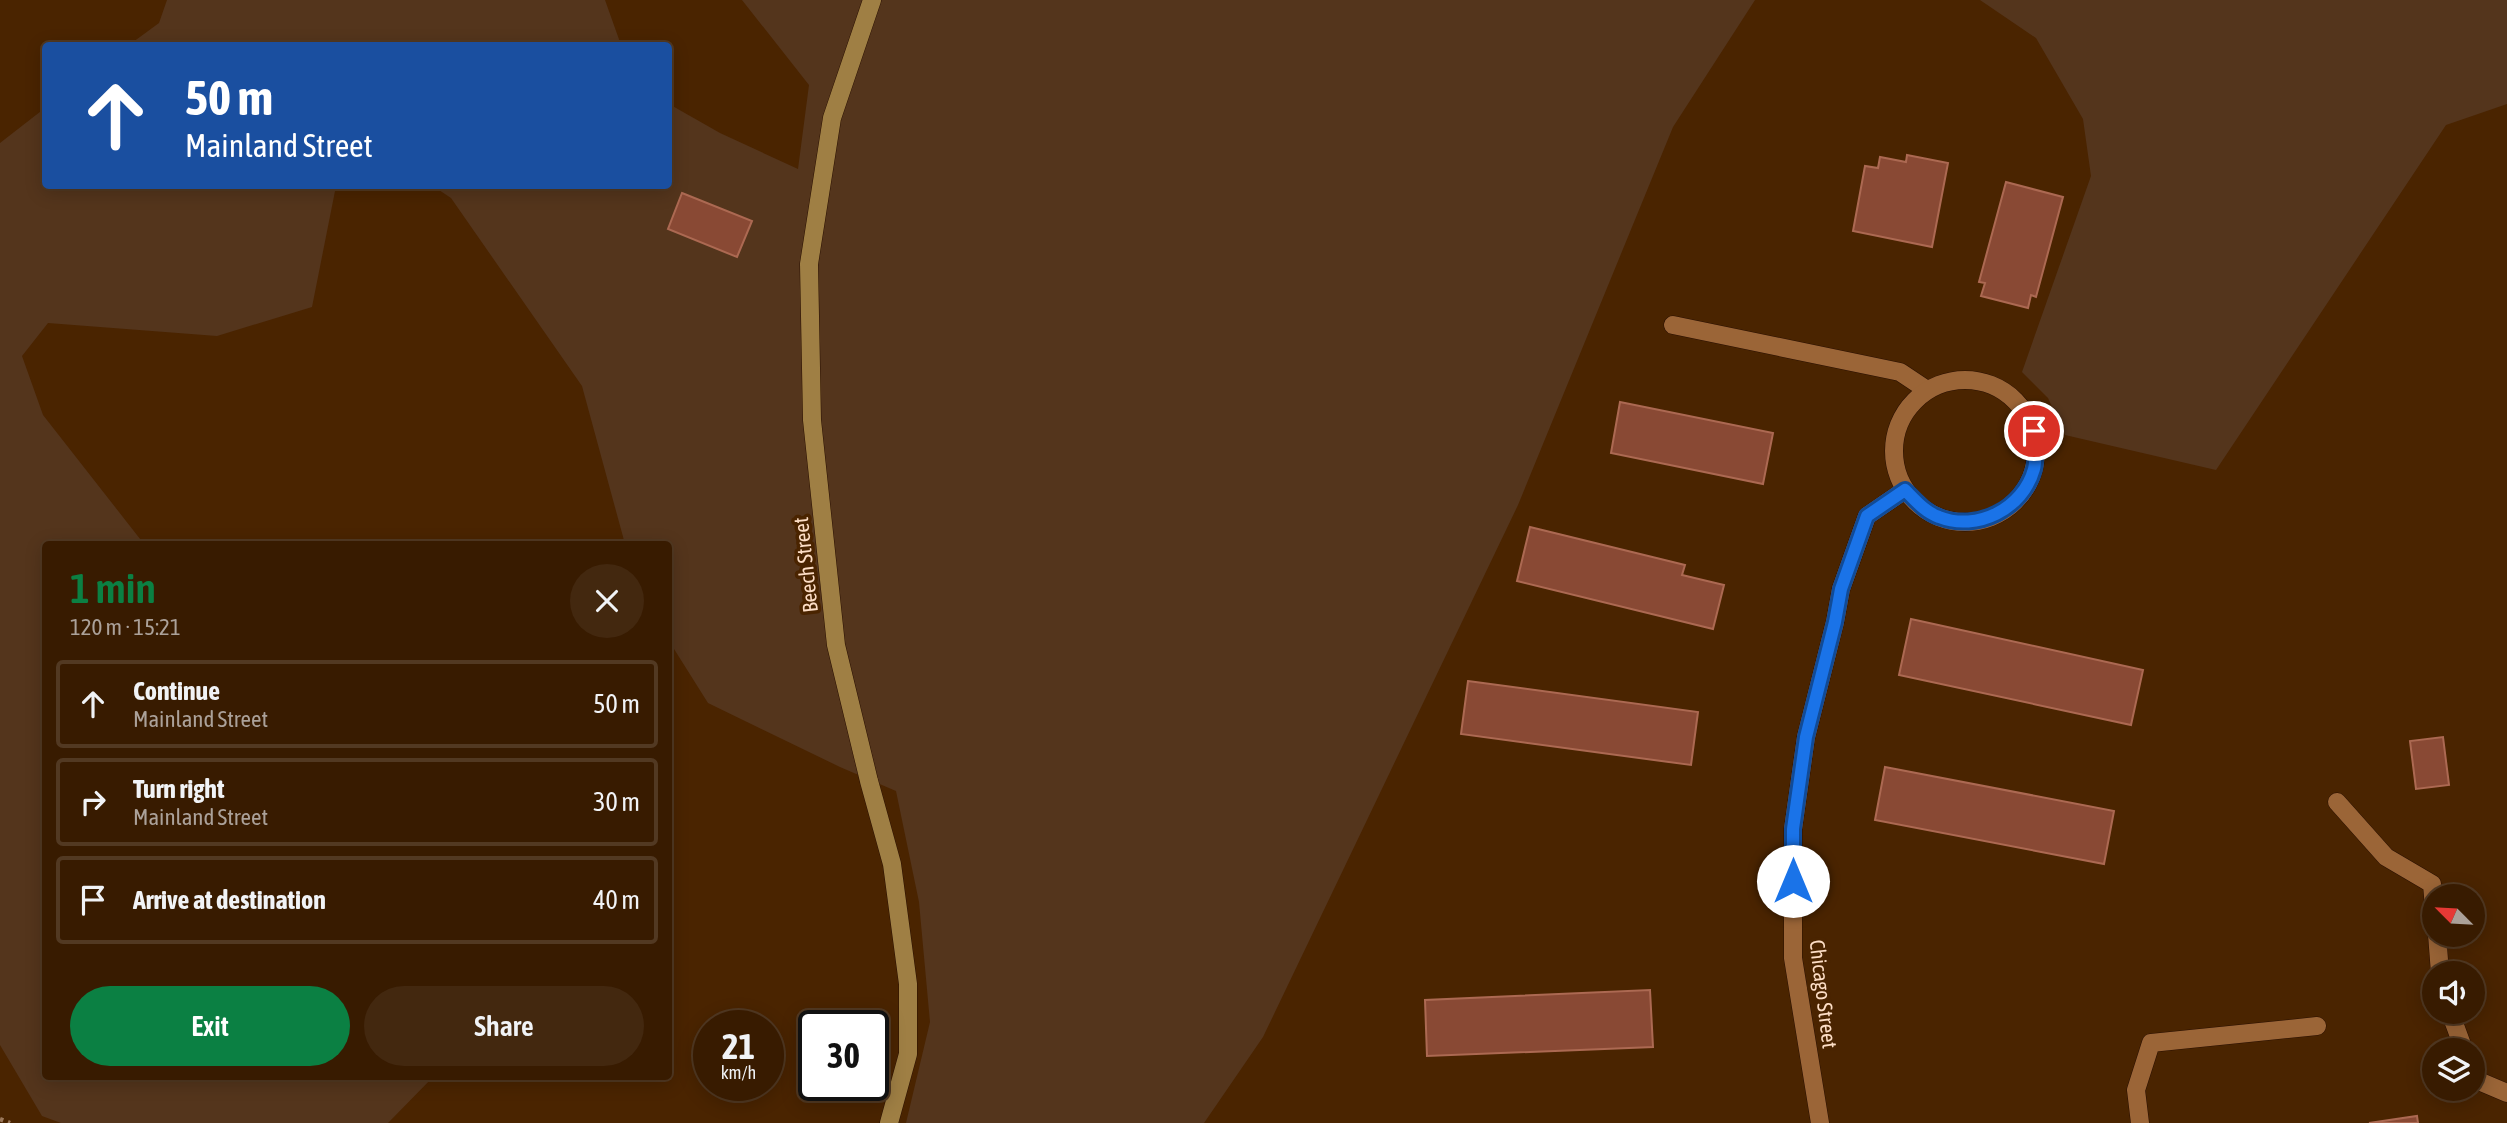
<!DOCTYPE html>
<html lang="en">
<head>
<meta charset="utf-8">
<style>
	:root { --surface:#381b00; --page:#43280f; --text:#f1f3f6; --muted:#aba199; --line:#523922; --accent:#0b8043 }
	body { margin:0; font-family:"Asap Condensed",sans-serif; background:var(--page); color:var(--text); height:100vh; display:flex; flex-direction:column; font-size:26px; white-space:nowrap }
	* { box-sizing:border-box; margin:0 }
	p { font-size:23px; color:var(--muted) }
	.icon { flex:none; width:38px; height:38px; fill:none; stroke:currentColor; stroke-width:2; stroke-linecap:round; stroke-linejoin:round }
	.map { position:relative; flex:1; overflow:hidden }
	.details { position:absolute; left:42px; top:541px; width:630px; height:539px; display:flex; flex-direction:column; background:var(--surface); border-radius:7px; box-shadow:0 4px 18px #0003,0 0 0 2px var(--line) }
	.details>* { flex:none }
	.banner { position:absolute; left:42px; top:42px; width:630px; height:147px; border-radius:7px; box-shadow:0 4px 18px #0003,0 0 0 2px var(--line); background:#1a4fa0; color:#fff; overflow:hidden }
	.needle { width:46px; rotate:294deg }
	.fabs { position:absolute; left:2422px; top:884px; display:grid; gap:14px }
	.fabs a { display:grid; place-items:center; width:63px; height:63px; border-radius:50%; background:var(--surface); box-shadow:0 4px 18px #0003,0 0 0 2px var(--line); font-size:35px }
	.speed { position:absolute; left:693px; top:1010px; display:flex; gap:14px; font-size:35px; font-weight:700; text-align:center }
	.speed>* { display:grid; place-content:center; width:91px; height:91px; border-radius:50%; background:var(--surface); box-shadow:0 4px 18px #0003,0 0 0 2px var(--line); line-height:1 }
	.speed small { font-size:18px; font-weight:400 }
	.speed .limit { border:4px solid #111; border-radius:10px; background:#fff; color:#111 }
	.pin { position:absolute; display:grid; place-items:center; width:60px; height:60px; color:#fff; margin:-30px; border:4px solid #fff; border-radius:50%; box-shadow:0 2px 7px #0007 }
	.me { position:absolute; width:77px; margin:-38px; rotate:0deg; stroke-linejoin:round; filter:drop-shadow(0 0 5px #0008) }
	.turn { display:flex; align-items:center; gap:24px; height:147px; padding:0 28px; font-size:32px }
	.turn .icon { width:91px; height:91px; stroke-width:2.5 }
	.turn b { display:block; font-size:49px; line-height:60px }
	.round { display:grid; place-items:center; flex:none; width:74px; height:74px; border-radius:37px; background:var(--page) }
	.overview { display:flex; align-items:center; justify-content:space-between; height:119px; padding:0 28px }
	h1 { font-size:42px; font-weight:600; line-height:52px; color:var(--accent) }
	.cta { display:flex; gap:14px; margin-top:auto; padding:14px 28px }
	.cta a { flex:1; height:80px; border-radius:42px; background:var(--accent); color:#fff; font-size:28px; font-weight:600; line-height:80px; text-align:center }
	.cta a+a { background:var(--page); color:var(--text) }
	ul { padding:0; list-style:none }
	li { display:flex; align-items:center; gap:21px; height:88px; margin:0 14px 10px; padding:0 14px; border:4px solid var(--line); border-radius:7px }
	li div { flex:1 }
	li b { display:block; font-size:26px }
	li em { font-style:normal }
	.map>svg:first-child { display:block }
</style>
</head>
<body>
<div class="map">
<svg width="2507" height="1123" viewBox="0 0 2507 1123">
	<rect width="100%" height="100%" fill="#4a2400"/>
	<g fill="#54351c">
		<polygon points="167,0 605,0 621,45 129,45 159,23"/>
		<polygon points="742,0 1755,0 1673,127 1518,505 1263,1037 1204,1123 906,1123 930,1022 919,902 896,791 840,767 708,703 669,641 668,544 625,544 582,386 451,198 433,186 668,186 669,104 720,133 798,169 809,85"/>
		<polygon points="1980,0 2507,0 2507,104 2446,125 2216,470 2065,435 2048,398 2022,372 2091,176 2083,119 2036,38"/>
		<polygon points="45,108 46,186 336,186 312,307 217,336 48,323 22,356 43,415 144,544 46,544 46,1076 434,1076 388,1123 61,1123 42,1116 0,1045 0,143"/>
	</g>
	<g fill="#894934" stroke="#ac6952" stroke-width="2">
		<polygon points="1907,155 1948,163 1932,247 1853,231 1865,166 1878,168 1880,157 1906,162"/>
		<polygon points="2006,182 2063,197 2036,297 2031,295 2028,308 1981,296 1985,283 1979,282"/>
		<polygon points="682,193 752,221 737,257 668,229"/>
		<polygon points="1620,402 1773,433 1763,484 1611,453"/>
		<polygon points="1530,527 1685,565 1682,575 1724,585 1713,629 1517,581"/>
		<polygon points="1911,619 2143,670 2131,725 1899,675"/>
		<polygon points="1468,681 1698,712 1691,765 1461,734"/>
		<polygon points="2443,737 2449,785 2416,789 2410,741"/>
		<polygon points="1885,767 2114,811 2104,864 1875,820"/>
		<polygon points="1650,990 1653,1047 1427,1056 1425,1000"/>
		<polygon points="2417,1116 2418,1123 2369,1123"/>
	</g>
	<g fill="none" stroke-linecap="round" stroke-linejoin="round">
		<g stroke="#2a1000" stroke-width="19">
			<g id="lane">
				<polyline points="1673,325 1900,372 1927,390"/>
				<polyline points="2337,802 2386,857 2432,884 2434,908"/>
				<polyline points="2437,934 2440,973"/>
				<polyline points="2450,1012 2464,1050"/>
				<polyline points="2473,1075 2474,1079 2507,1093"/>
				<polyline points="2140,1123 2136,1090 2151,1043 2317,1026"/>
			</g>
		</g>
		<g stroke="#2a1000" stroke-width="19">
			<g id="street">
				<circle cx="1965" cy="451" r="71"/>
				<polyline points="1820,1123 1793,958 1793,829 1806,737 1835,622 1841,589 1867,516 1905,490"/>
			</g>
		</g>
		<g stroke="#2a1000" stroke-width="19">
			<polyline id="secondary" points="872,0 832,118 809,264 812,420 836,645 869,781 892,864 908,984 908,1054 889,1123"/>
		</g>
		<polyline stroke="#9b785a" stroke-width="4.5" stroke-dasharray="3.5 5" stroke-linecap="butt" points="0,1119 10,1123"/>
		<use href="#lane" stroke="#9b6537" stroke-width="18"/>
		<use href="#street" stroke="#9b6537" stroke-width="18"/>
		<use href="#secondary" stroke="#9f7f44" stroke-width="18"/>
	</g>
	<g fill="none" stroke-linecap="round" stroke-linejoin="round">
		<g stroke="#114b97" stroke-width="18">
			<path id="route" d="M 1793,881 L 1793,829 L 1806,737 L 1835,622 L 1841,589 L 1867,516 L 1905,490 C 1916,501 1925,512 1939,517 C 1977,532 2023,509 2034,469 C 2037,458 2034,443 2034,431"/>
		</g>
		<use href="#route" stroke="#1a73e8" stroke-width="12"/>
	</g>
	<g text-anchor="middle" dominant-baseline="central" stroke-width="7" stroke-linejoin="round" paint-order="stroke">
		<g font-size="21" fill="#fddec6" stroke="#4a2400">
			<text transform="translate(805 565) rotate(-96)">Beech Street</text>
			<text transform="translate(1824 994) rotate(83)">Chicago Street</text>
		</g>
	</g>
</svg>
<div class="fabs">
<a><svg class="needle" viewBox="-14 -14 28 28"><path d="M0-13l5 13h-10z" fill="#e53935"/><path d="M0 13l5-13h-10z" fill="#aba199"/></svg></a>
<a><svg class="icon" aria-label="sound" viewBox="0 0 24 24"><path d="M4 9h4l5-4v14l-5-4H4zM17 9q2 3 0 6"/></svg></a>
<a><svg class="icon" aria-label="layers" viewBox="0 0 24 24"><path d="M12 4l9 5-9 5-9-5zM3 14l9 5 9-5"/></svg></a>
</div>
<div class="speed"><div>21<small>km/h</small></div><div class="limit">30</div></div>
<div class="pin" style="left:2034px;top:431px;background:#d93025"><svg class="icon" aria-label="arrive" viewBox="0 0 24 24"><path d="M6 21V4h12l-3 4 3 4H6"/></svg></div>
<svg class="me" style="left:1793px;top:881px" viewBox="-20 -20 40 40"><circle r="19" fill="#fff"/><path d="M0-13L10 11 0 6-10 11z" fill="#1a73e8"/></svg>
<div class="banner">
<div class="turn"><svg class="icon" aria-label="ahead" viewBox="0 0 24 24"><path d="M12 20V5M6 11l6-6 6 6"/></svg><div><b>50 m</b>Mainland Street</div></div>
</div>
<section class="details">
<div class="overview"><div><h1>1 min</h1><p>120 m · 15:21</p></div><a class="round"><svg class="icon" aria-label="close" viewBox="0 0 24 24"><path d="M6 6l12 12M18 6L6 18"/></svg></a></div>
<ul>
<li><svg class="icon" aria-label="ahead" viewBox="0 0 24 24"><path d="M12 20V5M6 11l6-6 6 6"/></svg><div><b>Continue</b><p>Mainland Street</p></div><em>50 m</em></li>
<li><svg class="icon" aria-label="right" viewBox="0 0 24 24"><path d="M7 20v-9h11M14 6l5 5-5 5"/></svg><div><b>Turn right</b><p>Mainland Street</p></div><em>30 m</em></li>
<li><svg class="icon" aria-label="arrive" viewBox="0 0 24 24"><path d="M6 21V4h12l-3 4 3 4H6"/></svg><div><b>Arrive at destination</b></div><em>40 m</em></li>
</ul>
<div class="cta"><a>Exit</a><a>Share</a></div>
</section>
</div>
</body>
</html>
